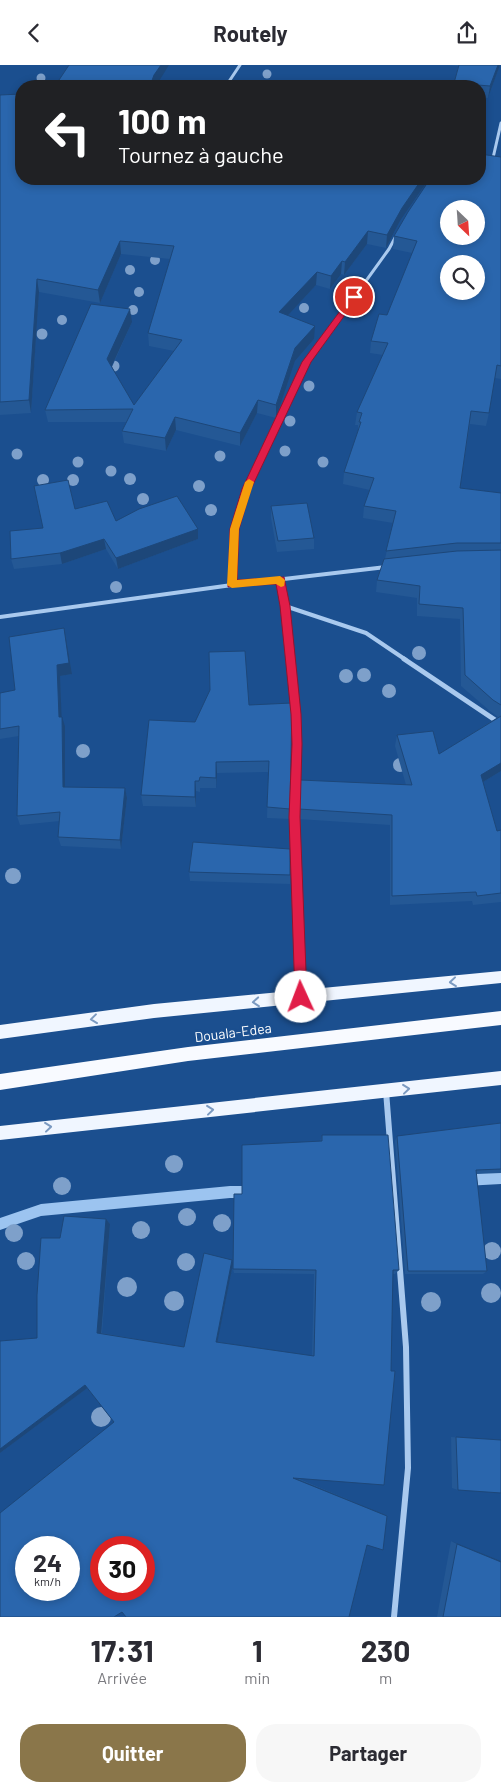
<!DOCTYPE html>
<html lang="fr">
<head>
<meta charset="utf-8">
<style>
	:root { --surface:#fff; --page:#f7f7f7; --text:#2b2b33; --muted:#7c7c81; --accent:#8a764a }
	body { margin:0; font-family:Barlow,sans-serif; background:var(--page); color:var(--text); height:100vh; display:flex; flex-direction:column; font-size:19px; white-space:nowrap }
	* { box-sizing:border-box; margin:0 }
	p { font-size:16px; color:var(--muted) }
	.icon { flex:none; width:28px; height:28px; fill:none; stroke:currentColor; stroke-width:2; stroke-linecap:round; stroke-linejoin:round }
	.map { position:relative; height:1552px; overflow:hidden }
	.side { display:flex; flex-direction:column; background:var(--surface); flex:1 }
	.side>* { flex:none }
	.hud { position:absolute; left:15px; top:15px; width:471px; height:105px; border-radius:20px; box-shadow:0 2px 8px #0003; background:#202124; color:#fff; overflow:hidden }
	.needle { width:32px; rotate:155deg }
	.fabs { position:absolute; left:440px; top:135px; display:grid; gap:10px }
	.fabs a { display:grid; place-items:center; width:45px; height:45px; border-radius:50%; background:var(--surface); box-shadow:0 2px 8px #0003; font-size:25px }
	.speed { position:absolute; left:15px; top:1471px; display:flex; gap:10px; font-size:25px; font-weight:700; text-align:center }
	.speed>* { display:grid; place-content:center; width:65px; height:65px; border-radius:50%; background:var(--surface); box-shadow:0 2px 8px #0003; line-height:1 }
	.speed small { font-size:12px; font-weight:400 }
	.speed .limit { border:8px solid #d22; background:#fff; color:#111 }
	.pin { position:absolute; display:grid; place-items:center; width:42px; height:42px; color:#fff; margin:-21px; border:2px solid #fff; border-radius:50%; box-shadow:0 1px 5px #0007 }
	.me { position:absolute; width:55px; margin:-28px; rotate:358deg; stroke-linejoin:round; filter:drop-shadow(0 0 4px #0008) }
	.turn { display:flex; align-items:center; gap:18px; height:105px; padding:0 20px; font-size:22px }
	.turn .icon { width:65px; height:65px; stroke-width:2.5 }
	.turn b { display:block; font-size:35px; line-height:42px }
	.eta { display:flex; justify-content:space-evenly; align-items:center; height:85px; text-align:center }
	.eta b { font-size:30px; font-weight:700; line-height:35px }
	.button { display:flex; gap:10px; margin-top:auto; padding:10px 20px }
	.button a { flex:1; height:58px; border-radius:20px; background:var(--accent); color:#fff; font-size:20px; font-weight:700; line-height:58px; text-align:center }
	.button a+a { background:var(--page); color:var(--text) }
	header { display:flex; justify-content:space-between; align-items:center; height:65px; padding:0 20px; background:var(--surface); font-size:22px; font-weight:700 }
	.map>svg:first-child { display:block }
</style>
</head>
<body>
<header><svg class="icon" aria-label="back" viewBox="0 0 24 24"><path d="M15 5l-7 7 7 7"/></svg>Routely<svg class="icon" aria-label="share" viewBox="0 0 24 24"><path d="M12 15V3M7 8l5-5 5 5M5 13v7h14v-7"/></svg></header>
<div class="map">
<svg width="501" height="1552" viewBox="0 0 501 1552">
	<rect width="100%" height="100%" fill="#1b4f8f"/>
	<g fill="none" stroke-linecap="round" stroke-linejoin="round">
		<g fill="#9cc4f0" fill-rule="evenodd">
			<polygon points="501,1107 501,1119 465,1121 461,1119 459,1115 461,1111 465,1109"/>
			<polygon points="230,1121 255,1121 259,1123 261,1127 259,1131 255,1133 230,1133 41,1151 0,1165 0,1153 41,1139"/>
		</g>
		<g stroke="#a9c9ee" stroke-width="3">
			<polyline points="226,21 240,0"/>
			<polyline points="493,93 501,58"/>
			<polyline points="332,263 389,184 396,171"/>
		</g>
		<g stroke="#a9c9ee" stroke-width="4">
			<polyline points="280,515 285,541 291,595"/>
			<polyline points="232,520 235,464 246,424 307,297 333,261"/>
			<polyline points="285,541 366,568 406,595"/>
			<polyline points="0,552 232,520 386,502"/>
		</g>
		<g stroke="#a9c9ee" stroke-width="5">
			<polyline points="290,594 296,649 294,752 301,931"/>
			<polyline points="404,594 501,659"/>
		</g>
		<polyline stroke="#a9c9ee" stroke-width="6" points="386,1026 406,1282 408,1403 394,1552"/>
		<g fill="#f0f6ff" fill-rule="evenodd">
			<polygon points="501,906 501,918 154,953 0,974 0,960 154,939"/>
			<polygon points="501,1006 501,1020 0,1075 0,1061"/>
		</g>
		<polygon fill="#f8faff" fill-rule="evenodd" points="501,946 501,960 188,996 0,1025 0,1009 188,982"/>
	</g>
	<g fill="#7ea0ca">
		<circle cx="267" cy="9" r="4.5"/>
		<circle cx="41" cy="13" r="4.5"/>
		<circle cx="155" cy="195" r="5"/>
		<circle cx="130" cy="205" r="5"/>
		<circle cx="139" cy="227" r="5"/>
		<circle cx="304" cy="243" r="5"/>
		<circle cx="133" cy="245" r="5"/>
		<circle cx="62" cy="255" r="5"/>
		<circle cx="42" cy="269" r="5.5"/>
		<circle cx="114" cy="301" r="5.5"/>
		<circle cx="309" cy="321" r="5.5"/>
		<circle cx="290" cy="356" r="5.5"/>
		<circle cx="285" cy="386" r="5.5"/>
		<circle cx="17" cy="389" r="5.5"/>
		<circle cx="220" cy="391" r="5.5"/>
		<circle cx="78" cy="397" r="5.5"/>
		<circle cx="323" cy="397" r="5.5"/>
		<circle cx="111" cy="406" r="5.5"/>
		<circle cx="130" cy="414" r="6"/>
		<circle cx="43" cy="415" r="6"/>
		<circle cx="73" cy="415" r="6"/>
		<circle cx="199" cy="421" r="6"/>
		<circle cx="143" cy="434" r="6"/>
		<circle cx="211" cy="445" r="6"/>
		<circle cx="116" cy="522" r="6"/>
		<circle cx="419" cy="588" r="7"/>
		<circle cx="364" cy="610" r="7"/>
		<circle cx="346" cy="611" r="7"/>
		<circle cx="389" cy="626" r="7"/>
		<circle cx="83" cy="686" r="7"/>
		<circle cx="400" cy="700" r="7"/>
		<circle cx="13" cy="811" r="8"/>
		<circle cx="174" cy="1099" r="9"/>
		<circle cx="62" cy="1121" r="9"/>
		<circle cx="187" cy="1152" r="9"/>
		<circle cx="222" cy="1158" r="9"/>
		<circle cx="141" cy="1165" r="9"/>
		<circle cx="14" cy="1168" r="9"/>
		<circle cx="492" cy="1186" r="9"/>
		<circle cx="26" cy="1196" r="9"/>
		<circle cx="186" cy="1197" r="9"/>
		<circle cx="127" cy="1222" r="10"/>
		<circle cx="491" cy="1228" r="10"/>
		<circle cx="174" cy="1236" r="10"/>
		<circle cx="431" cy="1237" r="10"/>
		<circle cx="101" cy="1352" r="10"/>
	</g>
	<g fill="#245895">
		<polygon points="447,0 500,0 488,33 480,32 480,21 454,21 458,1"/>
		<polygon points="0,30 21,114 429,114 400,156 386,183 367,179 344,210 341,209 330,224 316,220 288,250 314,274 295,296 276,353 257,348 240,381 176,365 166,386 124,378 122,366 126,357 48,357 45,345 132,257 112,302 134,340 174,286 149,281 148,268 170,194 121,189 100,238 39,227 31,348 0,350"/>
		<polygon points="501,92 501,314 495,313 489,348 486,361 470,359 460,423 501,428 501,706 483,717 497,766 501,765 501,837 473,840 472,836 390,840 390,760 298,754 300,715 406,720 395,681 397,670 439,689 498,652 490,646 461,621 460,554 417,551 417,533 376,527 377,515 385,494 393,458 363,453 364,441 370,425 343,419 344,407 358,367 358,360 355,360 357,347 383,290 370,288 371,276 387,250 412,188 393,184 394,171"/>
		<polygon points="271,441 314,473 314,484 277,487 271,453"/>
		<polygon points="75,444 116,456 198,474 118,504 106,484 62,499 14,504 11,494 43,463"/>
		<polygon points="64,563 66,574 72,609 60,611 61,652 65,661 65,722 125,723 127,733 121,784 61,781 58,772 60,756 20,760 17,751 19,671 0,674 0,628 15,625"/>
		<polygon points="249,640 290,744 290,754 267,753 268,707 217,708 216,723 200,723 200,727 196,726 196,742 143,741 141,730 195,657"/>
		<polygon points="189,807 290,810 290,819 190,816"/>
		<polygon points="501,1058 501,1108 476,1109 487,1206 483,1209 405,1209 395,1076 397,1071"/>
		<polygon points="322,1070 399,1205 395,1209 392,1209 297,1413 383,1449 387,1451 367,1480 122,1547 114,1357 87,1323 0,1388 0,1276 37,1273 60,1173 106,1154 110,1159 102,1268 184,1282 233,1199 217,1277 312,1291 314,1209 234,1208 233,1204 242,1129 320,1077"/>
		<polygon points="451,1372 501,1375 458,1425 452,1423"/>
		<polygon points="451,1476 501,1496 501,1552 437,1552"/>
	</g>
	<g fill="#1d4779">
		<polygon points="161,0 169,0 156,21 150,21 154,10"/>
		<polygon points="498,0 500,0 488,33 490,21"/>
		<polygon points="422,114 429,114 400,156 386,183 387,170 402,143"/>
		<polygon points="368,166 367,179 344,210 345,197"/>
		<polygon points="120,176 121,189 100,238 98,225"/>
		<polygon points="342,196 341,209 330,224 331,211"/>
		<polygon points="317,207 316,220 279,260 279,247"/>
		<polygon points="37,214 39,227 31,348 29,335"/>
		<polygon points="130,244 132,257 109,307 107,294"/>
		<polygon points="315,261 314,274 295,296 276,353 276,340 295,283"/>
		<polygon points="258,335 257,348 240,381 240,368"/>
		<polygon points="175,352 176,365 166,386 165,373"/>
		<polygon points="198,464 198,474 118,504 116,493"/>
		<polygon points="104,474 106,484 62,499 60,488"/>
		<polygon points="64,563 66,574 72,609 60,611 62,662 59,652 57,600"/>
		<polygon points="62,652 65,661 65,731 63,722"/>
		<polygon points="216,697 217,708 216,723"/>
		<polygon points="501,698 501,706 478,720 481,710"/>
		<polygon points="195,716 196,726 196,742 195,732"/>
		<polygon points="125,723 127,733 121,784 120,775"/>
		<polygon points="106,1154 110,1159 101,1270 97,1268"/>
		<polygon points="232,1195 233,1199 217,1279 216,1277"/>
		<polygon points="85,1320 90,1321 0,1388 0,1384"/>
		<polygon points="292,1412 383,1449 387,1451 293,1413"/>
		<polygon points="451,1476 501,1496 501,1497 457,1479"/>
	</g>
	<g fill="#2a66ad" stroke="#1d4779" fill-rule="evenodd">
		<polygon points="69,0 161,0 154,10 150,21 55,21"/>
		<polygon points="459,0 498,0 490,21 454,18"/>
		<polygon points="21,29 21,114 422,114 402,143 387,170 368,166 345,197 342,196 331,211 317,207 279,247 315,261 295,283 276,340 258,335 240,368 175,352 165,373 122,366 133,344 45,345 91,239 130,244 107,294 134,340 182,275 148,268 174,181 120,176 98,225 37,214 29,335 0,337 0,30"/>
		<path d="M 480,89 L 501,92 L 501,301 L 497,300 L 489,348 L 471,346 L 460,423 L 501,428 L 501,478 L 457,478 L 386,486 L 396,446 L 364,441 L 374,413 L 344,407 L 361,357 L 359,357 L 362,348 L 357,347 L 388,278 L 371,276 L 379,249 L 387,250 L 417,176 L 394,171 L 408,147 L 430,114 L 480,114 ZM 449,144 L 476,144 L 476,171 L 449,171 ZM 449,199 L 476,199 L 476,226 L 449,226 Z"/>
		<polygon points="68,415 75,444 107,436 116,456 139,444 177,431 198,464 116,493 104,474 60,488 11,494 10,466 43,463 34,421"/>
		<polygon points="307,438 314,473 278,476 271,441"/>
		<polygon points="501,485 501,640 493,635 465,610 463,543 419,539 420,521 377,515 384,494 457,486"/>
		<polygon points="64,563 69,598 57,600 59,652 62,652 63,722 125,723 120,775 58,772 60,747 17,751 19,661 0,664 0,628 15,625 9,572"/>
		<polygon points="245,586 249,640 292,638 290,744 267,742 269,696 216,697 216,713 200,712 199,716 195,716 195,732 141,730 149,655 195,657 210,625 209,587"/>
		<polygon points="501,651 501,698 481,710 497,766 501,765 501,828 477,831 476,827 392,831 392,750 299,744 300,715 412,720 397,670 433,666 439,689"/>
		<polygon points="193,777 290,784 290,810 189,807"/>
		<polygon points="501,1058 501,1104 476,1105 487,1206 408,1206 397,1071"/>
		<path d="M 322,1070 L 388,1070 L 399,1205 L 393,1205 L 391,1306 L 395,1306 L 384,1420 L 293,1413 L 387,1451 L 383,1485 L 367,1480 L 349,1552 L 126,1552 L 122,1547 L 114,1552 L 0,1552 L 0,1448 L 114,1357 L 85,1320 L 0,1384 L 0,1276 L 37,1273 L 37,1230 L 41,1173 L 60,1173 L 64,1151 L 106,1154 L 97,1268 L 184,1282 L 204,1188 L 232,1195 L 216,1277 L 314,1291 L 316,1205 L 233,1204 L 234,1129 L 242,1129 L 242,1080 L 322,1076 ZM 26,1482 L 69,1482 L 69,1525 L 26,1525 ZM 101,1482 L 144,1482 L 144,1525 L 101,1525 Z"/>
		<polygon points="456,1372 501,1375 501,1428 458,1425"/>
		<polygon points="457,1479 501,1497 501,1552 443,1552"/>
	</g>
	<defs><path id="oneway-chevron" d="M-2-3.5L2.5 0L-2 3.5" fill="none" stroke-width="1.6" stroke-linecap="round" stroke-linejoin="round" transform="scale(1.25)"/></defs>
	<g stroke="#7b9ac1">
		<use href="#oneway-chevron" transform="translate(453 917) rotate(174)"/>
		<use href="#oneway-chevron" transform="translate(256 937) rotate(175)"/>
		<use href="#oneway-chevron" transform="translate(94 954) rotate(173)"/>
		<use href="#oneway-chevron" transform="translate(406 1024) rotate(-6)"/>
		<use href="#oneway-chevron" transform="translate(210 1045) rotate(-6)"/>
		<use href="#oneway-chevron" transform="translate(48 1062) rotate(-6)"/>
	</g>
	<polygon fill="#e11d48" stroke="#92132f" points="352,230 358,232 311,297 251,424 239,464 237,515 284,512 290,541 301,649 302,679 300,752 307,932 305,936 301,938 296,936 295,932 289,752 292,679 291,649 280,541 276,519 228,522 230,464 242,424 302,297"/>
	<polygon fill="#f59e0b" points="249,414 254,417 239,464 237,515 280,511 285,515 284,521 281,522 276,519 232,523 227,520 230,464 245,417"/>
	<g text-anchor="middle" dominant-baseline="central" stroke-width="5" stroke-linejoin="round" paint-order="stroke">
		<g font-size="14" fill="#fff" stroke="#1b4f8f">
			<text transform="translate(233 967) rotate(-7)">Douala-Edea</text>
		</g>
	</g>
</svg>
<div class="fabs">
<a><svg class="needle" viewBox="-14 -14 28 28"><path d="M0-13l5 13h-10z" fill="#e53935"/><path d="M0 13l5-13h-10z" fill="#7c7c81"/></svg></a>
<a><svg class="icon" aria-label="search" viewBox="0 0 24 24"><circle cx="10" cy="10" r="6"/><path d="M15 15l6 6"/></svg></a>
</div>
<div class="speed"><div>24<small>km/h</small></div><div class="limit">30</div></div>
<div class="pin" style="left:354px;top:232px;background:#d93025"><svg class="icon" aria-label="arrive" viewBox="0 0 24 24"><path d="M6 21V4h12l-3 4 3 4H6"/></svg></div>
<svg class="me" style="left:301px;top:932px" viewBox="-20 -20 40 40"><circle r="19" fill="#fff"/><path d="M0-13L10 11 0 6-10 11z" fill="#e11d48"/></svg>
<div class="hud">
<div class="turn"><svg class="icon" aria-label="left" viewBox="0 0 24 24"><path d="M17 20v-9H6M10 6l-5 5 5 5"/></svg><div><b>100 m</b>Tournez à gauche</div></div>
</div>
</div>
<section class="side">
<div class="eta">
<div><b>17:31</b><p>Arrivée</p></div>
<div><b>1</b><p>min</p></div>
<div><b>230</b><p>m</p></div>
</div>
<div class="button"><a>Quitter</a><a>Partager</a></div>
</section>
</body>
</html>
